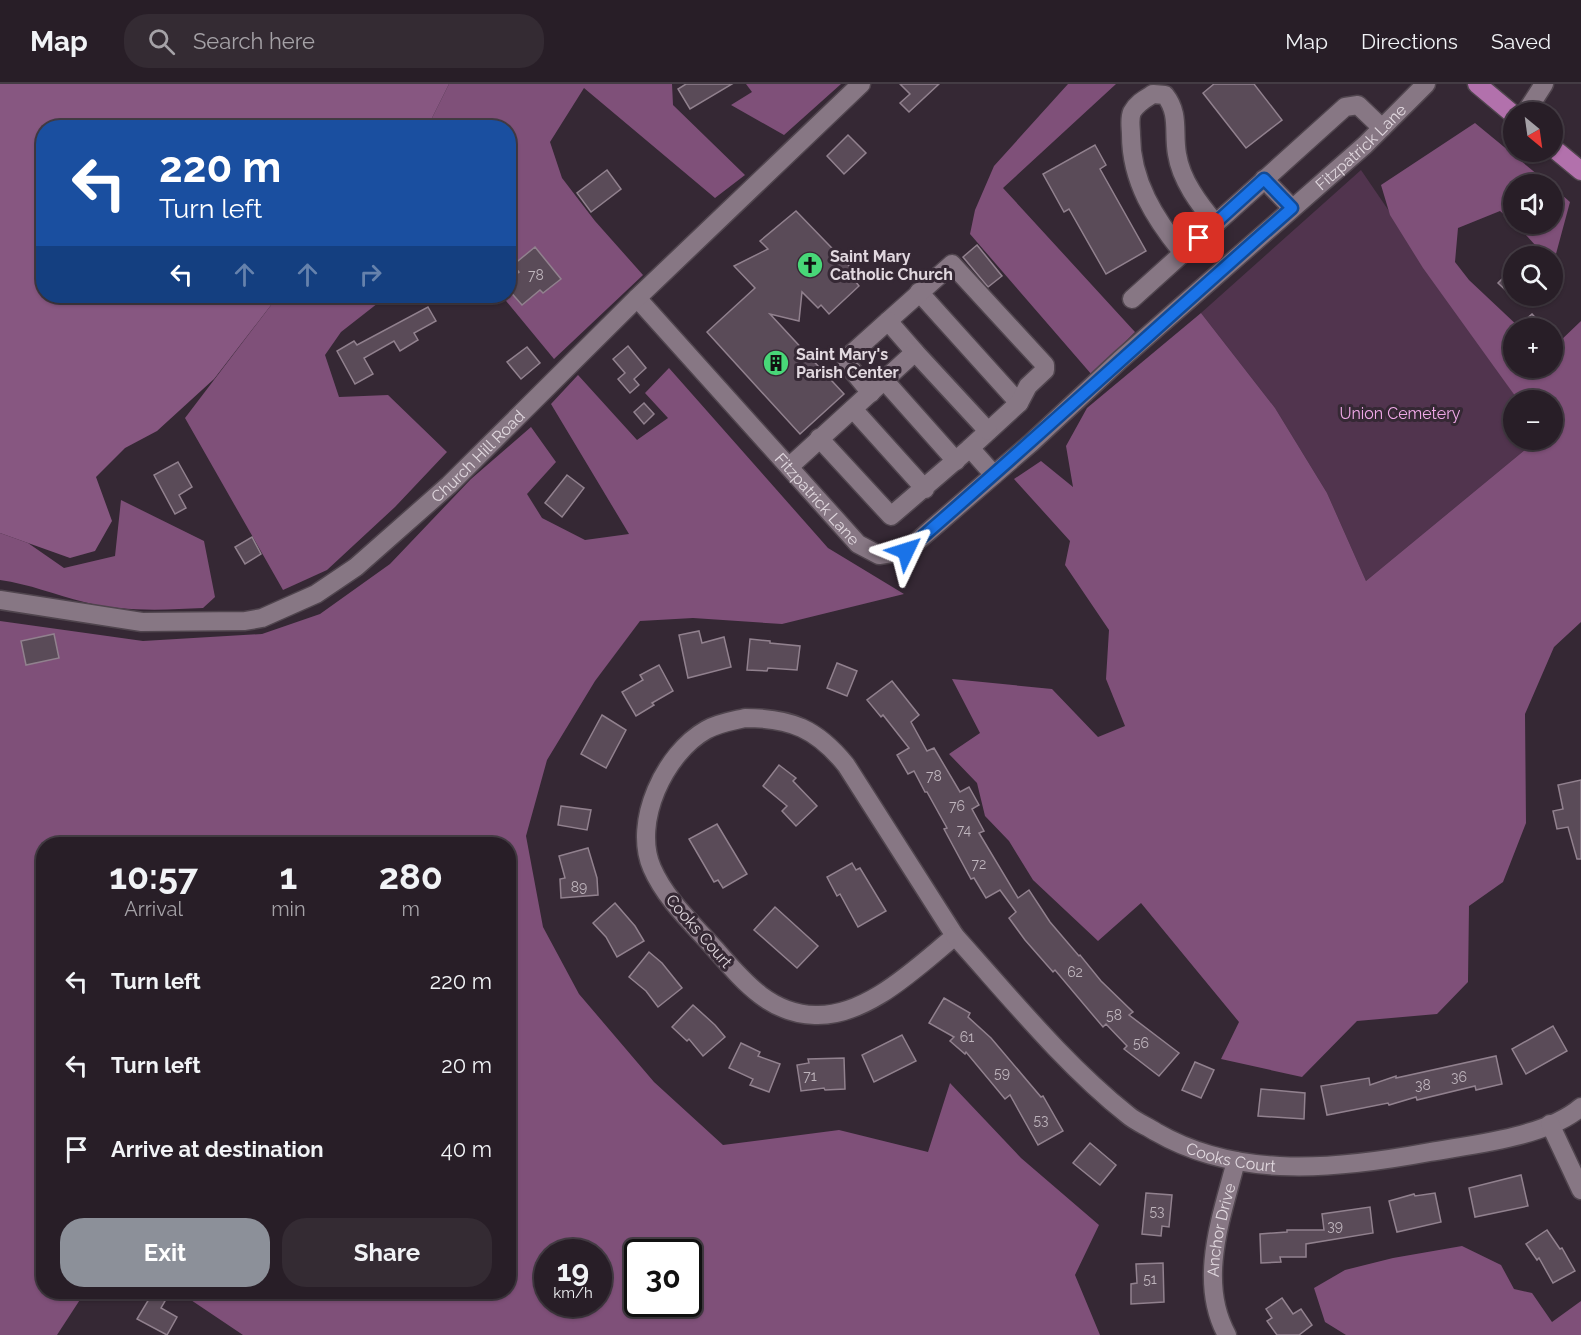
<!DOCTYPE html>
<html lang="en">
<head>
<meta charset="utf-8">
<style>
	:root { --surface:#281e27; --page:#342b33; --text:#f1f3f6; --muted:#a5a2a7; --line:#443c44; --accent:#8c9099 }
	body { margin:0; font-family:Raleway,sans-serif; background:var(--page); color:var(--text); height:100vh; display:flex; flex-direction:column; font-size:22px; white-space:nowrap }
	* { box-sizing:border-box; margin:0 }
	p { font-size:20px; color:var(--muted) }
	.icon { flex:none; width:33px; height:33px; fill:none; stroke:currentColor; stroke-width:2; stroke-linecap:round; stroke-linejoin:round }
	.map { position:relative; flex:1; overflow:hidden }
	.details { position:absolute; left:36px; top:753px; width:480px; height:462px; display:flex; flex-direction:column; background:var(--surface); border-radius:24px; box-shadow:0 2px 4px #0004,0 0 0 2px var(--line) }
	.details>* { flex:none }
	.guide { position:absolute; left:36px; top:36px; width:480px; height:183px; border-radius:24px; box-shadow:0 2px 4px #0004,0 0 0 2px var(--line); background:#1a4fa0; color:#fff; overflow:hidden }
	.needle { width:39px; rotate:151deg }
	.controls { position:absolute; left:1503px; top:18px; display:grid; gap:12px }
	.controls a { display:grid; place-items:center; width:60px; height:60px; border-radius:50%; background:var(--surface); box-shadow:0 2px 4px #0004,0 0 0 2px var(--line); font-size:30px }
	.speed { position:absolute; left:534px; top:1155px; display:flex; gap:12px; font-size:30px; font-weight:700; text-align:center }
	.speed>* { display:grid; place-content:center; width:78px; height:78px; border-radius:50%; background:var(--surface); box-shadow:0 2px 4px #0004,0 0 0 2px var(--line); line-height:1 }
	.speed small { font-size:15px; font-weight:400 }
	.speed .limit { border:3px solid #111; border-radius:9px; background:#fff; color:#111 }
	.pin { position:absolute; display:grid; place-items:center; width:51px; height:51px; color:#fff; margin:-26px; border-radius:12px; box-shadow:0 3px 9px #0006 }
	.me { position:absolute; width:66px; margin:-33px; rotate:49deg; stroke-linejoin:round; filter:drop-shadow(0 0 4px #0008) }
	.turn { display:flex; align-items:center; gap:21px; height:126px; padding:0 24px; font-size:27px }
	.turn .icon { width:78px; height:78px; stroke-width:2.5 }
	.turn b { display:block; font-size:42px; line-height:51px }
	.lanes { display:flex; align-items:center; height:57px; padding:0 24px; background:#0003; justify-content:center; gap:30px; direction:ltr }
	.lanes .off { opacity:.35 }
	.eta { display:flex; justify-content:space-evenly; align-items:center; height:102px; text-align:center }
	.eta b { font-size:36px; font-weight:700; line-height:42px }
	.primary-button { display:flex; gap:12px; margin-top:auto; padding:12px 24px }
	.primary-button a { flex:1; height:69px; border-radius:24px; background:var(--accent); color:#fff; font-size:24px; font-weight:700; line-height:69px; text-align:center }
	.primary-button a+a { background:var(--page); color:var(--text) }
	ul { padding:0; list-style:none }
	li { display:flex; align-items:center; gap:18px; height:84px; padding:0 24px }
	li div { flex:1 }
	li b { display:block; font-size:22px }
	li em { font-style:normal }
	header { display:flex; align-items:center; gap:36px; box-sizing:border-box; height:84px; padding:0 30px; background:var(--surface); border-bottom:2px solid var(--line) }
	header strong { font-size:28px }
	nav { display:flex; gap:33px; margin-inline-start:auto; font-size:21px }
	.search { width:420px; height:54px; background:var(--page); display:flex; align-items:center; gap:15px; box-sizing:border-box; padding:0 21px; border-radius:24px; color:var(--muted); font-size:22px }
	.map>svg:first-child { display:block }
</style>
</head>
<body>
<header>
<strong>Map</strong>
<div class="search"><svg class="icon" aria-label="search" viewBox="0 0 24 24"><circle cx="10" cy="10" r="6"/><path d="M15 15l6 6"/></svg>Search here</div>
<nav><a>Map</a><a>Directions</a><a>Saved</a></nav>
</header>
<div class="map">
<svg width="1581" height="1251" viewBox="0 0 1581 1251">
	<rect width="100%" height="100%" fill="#352834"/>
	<polygon fill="#51344e" points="1361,86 1518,316 1514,316 1514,356 1537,356 1366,497 1327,409 1275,324 1201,229"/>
	<g fill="#7f5079" fill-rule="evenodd">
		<polygon points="449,0 672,0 673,21 745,91 715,114 584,4 550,58 562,94 595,137 643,191 554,275 502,212 508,212 508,44 425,44 431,36"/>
		<polygon points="746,0 841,0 784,51 731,21 752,8"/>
		<polygon points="1068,0 1116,0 1003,104 1135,248 1092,291 970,150 975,126 994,82"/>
		<polygon points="1475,39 1549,100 1514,100 1513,138 1500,127 1458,144 1455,178 1469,196 1520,244 1514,244 1514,284 1552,284 1553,262 1558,259 1581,237 1581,538 1554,563 1525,630 1526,739 1503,798 1469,822 1468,898 1437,930 1357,937 1302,993 1221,975 1239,938 1141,819 1098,857 1033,796 1009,757 985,732 977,699 949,670 980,649 952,595 1052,605 1098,653 1125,642 1106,595 1109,546 1065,481 1070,457 1014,395 1041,377 1073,403 1066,362 1087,324 1201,229 1275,324 1327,409 1366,497 1537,356 1552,356 1552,316 1518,316 1423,184 1390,131 1381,101"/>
		<polygon points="1553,103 1570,118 1553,181 1552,172 1545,172 1516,140 1552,140"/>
		<polygon points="278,212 387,212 341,248 325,271 339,313 388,311 447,368 395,423 327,486 283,506 185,334"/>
		<path d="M 669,284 L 828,464 L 904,510 L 782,540 L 693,534 L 640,537 L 595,597 L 547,676 L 526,752 L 543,843 L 579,910 L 654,998 L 723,1061 L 839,1046 L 928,1068 L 950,999 L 1021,1074 L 1099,1141 L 1075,1191 L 1100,1251 L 243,1251 L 179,1208 L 508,1208 L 508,760 L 44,760 L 44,1208 L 85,1208 L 57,1251 L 0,1251 L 0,537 L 143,557 L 262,550 L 320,530 L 390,480 L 471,395 L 531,343 L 556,378 L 527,410 L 542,434 L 585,456 L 629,450 L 551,320 L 578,291 L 637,356 L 668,334 L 645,309 ZM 548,1168 L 598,1168 L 598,1220 L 548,1220 ZM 638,1168 L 688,1168 L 688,1220 L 638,1220 Z"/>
		<path d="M 121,416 L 204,457 L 215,513 L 203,524 C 165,526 121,528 84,518 C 56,511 29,500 0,496 L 0,449 L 28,459 L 64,484 L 115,472 Z"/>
		<polygon points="1462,1162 1501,1181 1514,1205 1532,1209 1552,1238 1581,1217 1581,1251 1346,1251 1325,1238 1314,1204 1345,1186 1393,1174"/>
	</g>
	<polygon fill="#875781" points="0,0 449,0 431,36 425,43 44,44 44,212 278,212 214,295 157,347 125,364 96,393 112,437 95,467 70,474 0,449"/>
	<g fill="#5a4b58" stroke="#91818e" stroke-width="1.5">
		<polygon points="686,0 732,0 690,25 678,5"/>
		<polygon points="900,0 939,0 909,28 900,19 910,10"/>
		<polygon points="1214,0 1254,0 1282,36 1246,64 1203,9"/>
		<polygon points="848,51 866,69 844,90 827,72"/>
		<polygon points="1095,61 1106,81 1100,85 1146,167 1106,190 1069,125 1064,128 1043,90"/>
		<polygon points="607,86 621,105 591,128 577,109"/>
		<polygon points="796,127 857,190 853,194 859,202 829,230 821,221 818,224 802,208 799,237 770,230 844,310 800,350 707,248 755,204 734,182 768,165 760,157"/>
		<polygon points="977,161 1002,192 988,203 963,173"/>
		<polygon points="535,163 561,195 543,209 540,206 522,221 508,205 508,196 519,188 513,181"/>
		<polygon points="1514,183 1514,214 1498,199"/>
		<polygon points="428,223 436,237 414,249 418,256 400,267 394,257 364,274 373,290 355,300 337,267 354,257 357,261"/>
		<polygon points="1532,230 1545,244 1516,244"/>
		<polygon points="628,262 646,284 634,295 639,301 630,309 618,295 625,289 613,275"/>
		<polygon points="527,263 540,279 521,295 507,278"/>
		<polygon points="644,319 654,330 644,340 634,328"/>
		<polygon points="178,378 192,403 179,411 186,424 175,430 154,391"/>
		<polygon points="567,391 584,404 562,433 545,419"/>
		<polygon points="252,453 261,470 245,480 235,463"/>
		<polygon points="699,547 702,559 724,553 731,583 688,594 679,551"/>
		<polygon points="54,550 59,574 26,581 21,557"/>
		<polygon points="750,555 770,557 770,559 800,562 797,586 768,584 767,587 747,586"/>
		<polygon points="837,579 857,587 847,612 827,604"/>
		<polygon points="659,581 673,607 652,619 654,621 636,632 622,608 643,596 640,591"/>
		<polygon points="892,597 919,631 911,638 927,667 934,664 960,708 969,703 979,721 972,725 984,747 979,749 1018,814 1029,806 1050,838 1079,872 1080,871 1101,897 1133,928 1129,931 1179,969 1159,992 1124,965 1127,962 1106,940 1103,943 1055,886 1053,888 1025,856 1009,834 1016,828 1000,806 986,814 974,794 971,795 944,745 947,744 927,708 925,708 914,687 908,690 897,671 909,664 883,631 881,633 867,616"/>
		<polygon points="602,631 626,646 606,684 581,670"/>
		<polygon points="779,681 796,694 793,697 817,722 796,742 782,727 787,722 763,702"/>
		<polygon points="1581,696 1581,775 1577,775 1568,743 1557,745 1553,727 1563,725 1558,701"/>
		<polygon points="561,722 591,726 587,746 558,741"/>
		<polygon points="717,740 747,790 723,804 718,796 714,798 689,755"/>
		<polygon points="588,764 597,794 598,811 561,814 560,795 565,794 559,772"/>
		<polygon points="852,779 856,786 860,784 886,827 858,843 840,810 837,812 827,793"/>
		<polygon points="615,819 635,842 644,857 617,873 606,853 593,839"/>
		<polygon points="775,823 818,862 797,884 754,846"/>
		<polygon points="649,868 662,879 682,904 658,923 646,907 629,893"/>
		<polygon points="944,914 970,929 968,933 991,954 1041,1013 1043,1012 1063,1047 1038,1061 1010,1011 1005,1015 966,968 965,970 950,957 954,953 929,939"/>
		<polygon points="693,921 715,941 725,953 703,972 689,955 687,957 672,943"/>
		<polygon points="1553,942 1567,967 1526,990 1512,965"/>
		<polygon points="902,951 916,977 874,998 862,971"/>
		<polygon points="741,959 760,968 758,972 780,980 769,1008 750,1001 753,995 729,984"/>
		<polygon points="1496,972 1502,1000 1476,1006 1475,1002 1417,1016 1416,1013 1389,1021 1388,1019 1327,1031 1321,1002 1369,994 1370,1001 1396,992 1396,994"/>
		<polygon points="844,974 845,1005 825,1006 824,1004 801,1007 797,981 809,979 808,975"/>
		<polygon points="1195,978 1214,986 1201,1014 1182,1006"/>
		<polygon points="1261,1005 1305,1009 1304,1035 1258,1032"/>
		<polygon points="1090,1059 1116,1081 1100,1101 1073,1079"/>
		<polygon points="1521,1091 1528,1122 1475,1133 1469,1104"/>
		<polygon points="1146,1109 1172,1111 1169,1143 1162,1142 1161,1152 1142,1150"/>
		<polygon points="1435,1109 1441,1138 1397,1148 1389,1117 1414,1110 1415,1112"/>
		<polygon points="1370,1123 1373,1149 1306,1160 1306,1173 1280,1173 1281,1178 1261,1179 1260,1150 1287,1148 1287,1146 1324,1146 1322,1130"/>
		<polygon points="1547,1146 1560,1165 1562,1164 1575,1187 1553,1199 1539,1174 1537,1176 1526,1160"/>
		<polygon points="1163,1179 1164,1218 1131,1220 1131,1200 1137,1199 1136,1180"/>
		<polygon points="152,1210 165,1217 161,1224 177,1233 167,1251 137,1235"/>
		<polygon points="1282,1214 1293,1230 1301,1225 1312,1241 1299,1251 1277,1251 1267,1237 1272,1234 1266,1225"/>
	</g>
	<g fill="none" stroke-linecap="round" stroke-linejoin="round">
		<g stroke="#50454e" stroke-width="21">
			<g id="minor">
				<polyline points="1526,28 1544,0"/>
				<polyline points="1264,95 1292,124"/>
				<path d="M 1183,169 C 1155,135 1131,97 1131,51 C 1131,44 1129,35 1132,28 C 1137,19 1145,15 1153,10 L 1165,11 C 1180,30 1173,48 1177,70 C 1181,96 1199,120 1216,140"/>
				<polyline points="919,208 1019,319"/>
				<path id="s1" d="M 637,214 L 858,460 L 879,471 L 906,467 L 1031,359 L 1120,276 L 1365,61 L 1426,0"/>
				<polyline points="1132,215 1345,23 1358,21 1382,44"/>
				<polyline points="888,237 952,180 1045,281 1045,286 1028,302 1019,319 970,364"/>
				<polyline points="884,296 956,377"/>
				<polyline points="871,309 847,280 848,273 888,237 915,268"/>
				<polyline points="853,325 925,405"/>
				<polyline points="819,354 891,432 970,364 994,391"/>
				<polyline points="789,383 915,268 988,347"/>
				<path id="s2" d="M 0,516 L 142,538 L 245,537 L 262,534 L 316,510 L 356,483 L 449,401 L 637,214 L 861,0"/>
				<path d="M 745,634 C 791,634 817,645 846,681 L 955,852 C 917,883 867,933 815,931 C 770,930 743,897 716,866 C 693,840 666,816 652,784 C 632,738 665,669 706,646 C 718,639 732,637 745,634 Z"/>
				<path id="s3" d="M 955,852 C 1010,913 1064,980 1128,1031 C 1136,1038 1147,1042 1156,1048 C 1239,1096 1339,1085 1430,1068 C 1475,1060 1546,1053 1581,1023"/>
				<polyline points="1550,1040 1581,1106"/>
				<path id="s4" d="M 1227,1251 C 1197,1197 1222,1132 1236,1077"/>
			</g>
		</g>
		<g stroke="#50454e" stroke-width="21">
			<g id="major">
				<polyline points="1477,0 1514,31"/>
				<polyline points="1552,63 1581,87"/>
			</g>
		</g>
		<use href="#minor" stroke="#877784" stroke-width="18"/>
		<use href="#major" stroke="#b271ac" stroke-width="18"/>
	</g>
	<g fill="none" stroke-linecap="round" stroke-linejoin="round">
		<g stroke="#114b97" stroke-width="15">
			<path id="route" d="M 906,467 C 1036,355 1162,238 1292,124 L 1264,95 L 1199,154"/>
		</g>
		<use href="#route" stroke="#1a73e8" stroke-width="10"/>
	</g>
	<defs>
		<g id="church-disc" transform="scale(1.35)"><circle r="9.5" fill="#48d778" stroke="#352834"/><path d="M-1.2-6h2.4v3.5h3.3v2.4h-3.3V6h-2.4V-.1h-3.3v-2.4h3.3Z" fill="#111"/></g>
		<g id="building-disc" transform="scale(1.35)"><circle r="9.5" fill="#48d778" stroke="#352834"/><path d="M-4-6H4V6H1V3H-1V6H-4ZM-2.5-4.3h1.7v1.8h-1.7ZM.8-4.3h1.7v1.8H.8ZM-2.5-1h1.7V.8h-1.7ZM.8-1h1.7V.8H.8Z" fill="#111"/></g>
	</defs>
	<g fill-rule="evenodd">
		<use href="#church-disc" x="810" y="181"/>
		<use href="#building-disc" x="776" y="279"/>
	</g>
	<g text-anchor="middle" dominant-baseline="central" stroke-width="6" stroke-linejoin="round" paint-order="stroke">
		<g font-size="14" fill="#bfb5bd">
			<text x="536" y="191">78</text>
			<text x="934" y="692">78</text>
			<text x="957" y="722">76</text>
			<text x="964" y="746">74</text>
			<text x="979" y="780">72</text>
			<text x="579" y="803">89</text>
			<text x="1075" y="888">62</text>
			<text x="1114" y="931">58</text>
			<text x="967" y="953">61</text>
			<text x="1141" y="959">56</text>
			<text x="1002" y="989">59</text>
			<text x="810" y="992">71</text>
			<text x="1459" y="993">36</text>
			<text x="1423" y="1001">38</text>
			<text x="1041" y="1036">53</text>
			<text x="1157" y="1127">53</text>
			<text x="1335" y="1142">39</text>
			<text x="1150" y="1195">51</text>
		</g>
		<g font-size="16" fill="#e1d8df" stroke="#352834">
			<text stroke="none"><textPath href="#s1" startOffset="990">Fitzpatrick Lane</textPath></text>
			<text stroke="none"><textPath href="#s2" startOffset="536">Church Hill Road</textPath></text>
			<text stroke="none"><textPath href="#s1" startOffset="270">Fitzpatrick Lane</textPath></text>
			<text transform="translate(699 847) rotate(49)">Cooks Court</text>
			<text stroke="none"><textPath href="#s3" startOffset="362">Cooks Court</textPath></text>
			<text stroke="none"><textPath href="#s4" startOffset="108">Anchor Drive</textPath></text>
		</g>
		<g font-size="16" font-weight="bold" fill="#e1d8df" stroke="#352834" text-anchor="start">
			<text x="830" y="172">Saint Mary<tspan x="830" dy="18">Catholic Church</tspan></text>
			<text x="796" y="270">Saint Mary's<tspan x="796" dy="18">Parish Center</tspan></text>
		</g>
		<g font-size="16" fill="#f0a9e8" stroke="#352834">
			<text x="1400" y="329">Union Cemetery</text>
		</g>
	</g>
</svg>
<div class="controls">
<a><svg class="needle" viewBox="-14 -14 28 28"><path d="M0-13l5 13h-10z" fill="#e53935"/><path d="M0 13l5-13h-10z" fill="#a5a2a7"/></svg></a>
<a><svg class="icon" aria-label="sound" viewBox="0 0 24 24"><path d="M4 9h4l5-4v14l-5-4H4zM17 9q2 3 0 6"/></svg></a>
<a><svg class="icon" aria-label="search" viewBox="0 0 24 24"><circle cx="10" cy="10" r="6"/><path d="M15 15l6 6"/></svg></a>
<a>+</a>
<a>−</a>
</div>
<div class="speed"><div>19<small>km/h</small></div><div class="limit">30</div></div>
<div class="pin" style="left:1199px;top:154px;background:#d93025"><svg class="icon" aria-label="arrive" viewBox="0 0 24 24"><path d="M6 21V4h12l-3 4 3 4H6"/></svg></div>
<svg class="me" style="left:906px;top:467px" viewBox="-20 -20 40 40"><path d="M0-17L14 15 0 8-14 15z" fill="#1a73e8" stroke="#fff" stroke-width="4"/></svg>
<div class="guide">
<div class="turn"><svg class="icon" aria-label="left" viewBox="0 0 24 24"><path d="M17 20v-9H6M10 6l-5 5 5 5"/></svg><div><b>220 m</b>Turn left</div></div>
<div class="lanes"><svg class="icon" aria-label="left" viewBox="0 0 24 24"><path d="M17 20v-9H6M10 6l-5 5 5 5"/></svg><svg class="icon off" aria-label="ahead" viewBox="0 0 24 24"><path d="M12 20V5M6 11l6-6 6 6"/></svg><svg class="icon off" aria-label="ahead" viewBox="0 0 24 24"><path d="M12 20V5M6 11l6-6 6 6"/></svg><svg class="icon off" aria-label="right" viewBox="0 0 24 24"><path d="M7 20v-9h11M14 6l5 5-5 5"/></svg></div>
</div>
<section class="details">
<div class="eta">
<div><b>10:57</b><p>Arrival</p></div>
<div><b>1</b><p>min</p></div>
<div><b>280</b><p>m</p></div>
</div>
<ul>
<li><svg class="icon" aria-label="left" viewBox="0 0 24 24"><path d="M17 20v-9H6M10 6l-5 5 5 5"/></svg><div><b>Turn left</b></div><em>220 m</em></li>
<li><svg class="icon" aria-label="left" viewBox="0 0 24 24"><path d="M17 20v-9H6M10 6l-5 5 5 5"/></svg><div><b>Turn left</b></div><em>20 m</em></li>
<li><svg class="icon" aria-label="arrive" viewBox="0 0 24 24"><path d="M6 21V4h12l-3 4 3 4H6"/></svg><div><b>Arrive at destination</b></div><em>40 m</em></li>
</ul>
<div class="primary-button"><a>Exit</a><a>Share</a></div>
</section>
</div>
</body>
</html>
